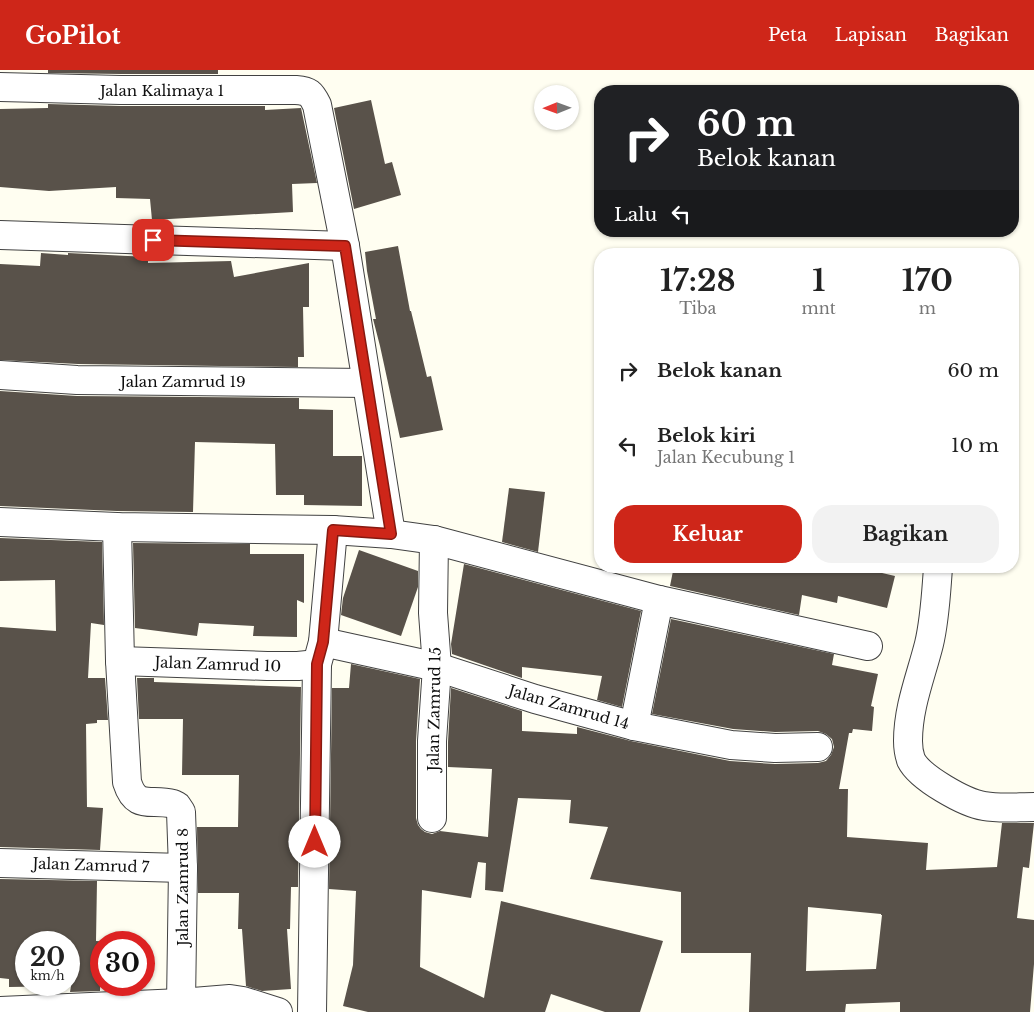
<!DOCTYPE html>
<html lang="id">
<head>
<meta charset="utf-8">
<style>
	:root { --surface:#fff; --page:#f2f2f2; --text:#222; --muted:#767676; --accent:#ce2619 }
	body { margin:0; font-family:"Libre Baskerville",serif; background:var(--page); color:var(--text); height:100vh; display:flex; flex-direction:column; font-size:19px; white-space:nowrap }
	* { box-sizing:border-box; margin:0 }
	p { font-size:16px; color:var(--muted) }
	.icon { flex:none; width:28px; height:28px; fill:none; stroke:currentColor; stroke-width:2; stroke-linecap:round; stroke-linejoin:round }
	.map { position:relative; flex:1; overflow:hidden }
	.side { position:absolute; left:594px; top:178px; width:425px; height:325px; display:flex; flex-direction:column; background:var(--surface); border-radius:20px; box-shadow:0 1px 4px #0004 }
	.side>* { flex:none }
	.top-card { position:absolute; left:594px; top:15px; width:425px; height:152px; border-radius:20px; box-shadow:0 1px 4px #0004; background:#202124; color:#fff; overflow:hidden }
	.needle { width:32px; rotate:269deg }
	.fabs { position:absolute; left:534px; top:15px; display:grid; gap:10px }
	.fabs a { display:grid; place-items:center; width:45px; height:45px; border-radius:50%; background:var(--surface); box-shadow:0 1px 4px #0004; font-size:25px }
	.speed { position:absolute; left:15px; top:861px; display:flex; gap:10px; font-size:25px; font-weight:700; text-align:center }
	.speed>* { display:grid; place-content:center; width:65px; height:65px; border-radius:50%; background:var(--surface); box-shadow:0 1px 4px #0004; line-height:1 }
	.speed small { font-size:12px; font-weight:400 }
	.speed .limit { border:8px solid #d22; background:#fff; color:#111 }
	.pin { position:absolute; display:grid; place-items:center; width:42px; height:42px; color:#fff; margin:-21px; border-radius:10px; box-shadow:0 2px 8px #0006 }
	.me { position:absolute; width:55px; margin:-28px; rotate:0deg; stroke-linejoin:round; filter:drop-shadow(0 0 4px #0008) }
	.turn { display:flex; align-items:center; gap:18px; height:105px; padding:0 20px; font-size:22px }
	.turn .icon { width:65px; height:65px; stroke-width:2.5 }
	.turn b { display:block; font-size:35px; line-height:42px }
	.then { display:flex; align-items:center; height:48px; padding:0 20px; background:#0003; gap:10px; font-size:19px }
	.eta { display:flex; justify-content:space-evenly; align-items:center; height:85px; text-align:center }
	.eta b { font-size:30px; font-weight:700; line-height:35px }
	.cta { display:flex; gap:10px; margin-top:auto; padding:10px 20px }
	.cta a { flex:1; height:58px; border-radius:20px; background:var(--accent); color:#fff; font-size:20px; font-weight:700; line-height:58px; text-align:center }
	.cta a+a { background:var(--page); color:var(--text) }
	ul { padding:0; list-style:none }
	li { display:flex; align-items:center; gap:15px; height:75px; padding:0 20px }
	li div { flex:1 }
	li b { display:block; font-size:19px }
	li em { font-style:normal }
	header { display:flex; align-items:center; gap:30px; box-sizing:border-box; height:70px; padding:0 25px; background:var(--accent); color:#fff }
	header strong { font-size:24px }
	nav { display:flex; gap:28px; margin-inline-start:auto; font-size:18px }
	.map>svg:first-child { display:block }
</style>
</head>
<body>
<header>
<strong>GoPilot</strong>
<nav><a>Peta</a><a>Lapisan</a><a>Bagikan</a></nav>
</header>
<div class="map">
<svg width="1034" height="942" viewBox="0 0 1034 942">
	<rect width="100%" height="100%" fill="#fffef1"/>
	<g fill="#59524a" fill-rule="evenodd">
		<polygon points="48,0 218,0 218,4 121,4 48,3"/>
		<polygon points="371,30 385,94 392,92 401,125 354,139 334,38"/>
		<polygon points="48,34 121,36 265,36 265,40 301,38 317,113 292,114 293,142 152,150 150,129 116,128 116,117 49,121 0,117 0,39 48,38"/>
		<polygon points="398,176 410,241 411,241 427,307 431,306 443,360 400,368 380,276 373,249 376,249 367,201 365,182"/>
		<polygon points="41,183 68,185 68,183 148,187 148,193 231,191 234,207 309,193 309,237 303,237 304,287 298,287 298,297 78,294 0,290 0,194 40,196"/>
		<polygon points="0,321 77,326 299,328 299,339 333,340 333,386 362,386 362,436 304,435 304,425 276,425 275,374 195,372 193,442 117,441 0,436"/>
		<polygon points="509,418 545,422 538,482 502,472"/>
		<polygon points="0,468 102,472 104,555 91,553 88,608 105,608 108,650 97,650 97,653 86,654 87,737 103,738 100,780 0,777 0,557 56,561 55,510 0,511"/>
		<polygon points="133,473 250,474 250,484 304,484 304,533 297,530 297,567 253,566 254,556 199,553 197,566 135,558"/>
		<polygon points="359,480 418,501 418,517 401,566 341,545 343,528"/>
		<polygon points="464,494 641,541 622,637 597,630 602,606 522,597 522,608 452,584 451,574"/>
		<polygon points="674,496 852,496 895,506 887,538 838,526 837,533 802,525 799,545 670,516"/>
		<path d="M 671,549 L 834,584 L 832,595 L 878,604 L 871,636 L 874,637 L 872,661 L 853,659 L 852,663 L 849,663 L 839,719 L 848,719 L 847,767 L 928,773 L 926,800 L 997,797 L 1002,753 L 1034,753 L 1029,798 L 1023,797 L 1017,848 L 1034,850 L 1034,894 L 1030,942 L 900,942 L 900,932 L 846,934 L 845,942 L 749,942 L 751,883 L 681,883 L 681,822 L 590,809 L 608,757 L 569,753 L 571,730 L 518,728 L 503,822 L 485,820 L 486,793 L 478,792 L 471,828 L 422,820 L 420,897 L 484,928 L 501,831 L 663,871 L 640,942 L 605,942 L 551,924 L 545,942 L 368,942 L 343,936 L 353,895 L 356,821 L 329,819 L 332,618 L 349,618 L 351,594 L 420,609 L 416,671 L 416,748 L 418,755 L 421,759 L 425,762 L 432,764 L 440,761 L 488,767 L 492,699 L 448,697 L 448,672 L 451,618 L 522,641 L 522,661 L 577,664 L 577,657 L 631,671 L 730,691 L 775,694 L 818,693 L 826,691 L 831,685 L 834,677 L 832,669 L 826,664 L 818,661 L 775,662 L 733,659 L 652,644 ZM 808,837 L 881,844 L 881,845 L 882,845 L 876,899 L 806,901 Z"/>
		<polygon points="137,608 154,608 154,612 301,617 298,817 291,817 290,859 287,859 291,919 262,921 246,916 242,859 238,859 239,823 198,823 197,757 238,757 239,705 182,705 183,649 139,649"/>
		<path d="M 0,809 L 97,811 L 96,871 L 117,872 L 101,872 L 100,921 L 70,922 L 71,916 L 9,917 L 9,909 L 0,908 ZM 26,872 L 69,872 L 69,915 L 26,915 Z"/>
	</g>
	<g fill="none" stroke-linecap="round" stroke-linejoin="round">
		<g stroke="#424242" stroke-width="30">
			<g id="minor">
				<path d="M 0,17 L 121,20 L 296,20 C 309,21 311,23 317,35 L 345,176 L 391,464"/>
				<polyline points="0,165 345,176"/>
				<polyline points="0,305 77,310 366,313"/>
				<polyline points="0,452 117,457 333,460 391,464 434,470 659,530 868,576"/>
				<path d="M 117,457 L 120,591 L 127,712 C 136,741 151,728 173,734 L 177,736 L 181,742 L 183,798 L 181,933"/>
				<path d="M 938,498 C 936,523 935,549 929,574 C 921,606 908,637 908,671 C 908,677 909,684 911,690 C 920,708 965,733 984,736 C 1000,739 1018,737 1034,737"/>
				<polyline points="323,572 437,597 535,629 634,656 731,675 775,678 818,677"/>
				<polyline points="120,591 267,596 298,596 317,594"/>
				<polyline points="634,656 659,530"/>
				<polyline points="432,748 432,671 437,597 433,543 434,470"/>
				<polyline points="0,793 183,798"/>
				<polyline points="0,941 181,933 230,929 243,931 278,942"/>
				<polyline points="312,942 317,594 323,572 333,460"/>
			</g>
		</g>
		<use href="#minor" stroke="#fff" stroke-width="28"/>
	</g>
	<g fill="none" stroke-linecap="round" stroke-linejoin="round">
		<g stroke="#861910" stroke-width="12">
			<polyline id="route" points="153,170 345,176 391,464 333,460 323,572 317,594 315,772"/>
		</g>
		<use href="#route" stroke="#ce2619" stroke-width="9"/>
	</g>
	<g text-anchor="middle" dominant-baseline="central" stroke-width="5" stroke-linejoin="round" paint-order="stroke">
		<g font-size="15" fill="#0f0f0f" stroke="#fff">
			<text x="162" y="20">Jalan Kalimaya 1</text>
			<text x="183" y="311">Jalan Zamrud 19</text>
			<text transform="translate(218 594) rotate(2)">Jalan Zamrud 10</text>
			<text transform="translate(569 637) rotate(16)">Jalan Zamrud 14</text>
			<text transform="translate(434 639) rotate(-89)">Jalan Zamrud 15</text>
			<text transform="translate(91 795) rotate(2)">Jalan Zamrud 7</text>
			<text transform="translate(182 817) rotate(-90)">Jalan Zamrud 8</text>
		</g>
	</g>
</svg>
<div class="fabs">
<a><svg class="needle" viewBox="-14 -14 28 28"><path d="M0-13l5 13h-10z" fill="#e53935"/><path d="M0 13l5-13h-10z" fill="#767676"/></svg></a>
</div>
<div class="speed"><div>20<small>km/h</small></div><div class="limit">30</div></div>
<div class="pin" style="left:153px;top:170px;background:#d93025"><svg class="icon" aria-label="arrive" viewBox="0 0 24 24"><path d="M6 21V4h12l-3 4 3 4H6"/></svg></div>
<svg class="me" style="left:315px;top:772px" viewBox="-20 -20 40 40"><circle r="19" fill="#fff"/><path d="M0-13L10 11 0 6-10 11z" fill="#ce2619"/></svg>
<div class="top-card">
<div class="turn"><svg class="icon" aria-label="right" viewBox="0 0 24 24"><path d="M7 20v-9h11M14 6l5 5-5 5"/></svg><div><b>60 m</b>Belok kanan</div></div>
<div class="then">Lalu<svg class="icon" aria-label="left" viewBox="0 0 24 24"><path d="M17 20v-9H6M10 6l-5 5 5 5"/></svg></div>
</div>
<section class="side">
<div class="eta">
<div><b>17:28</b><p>Tiba</p></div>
<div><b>1</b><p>mnt</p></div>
<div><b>170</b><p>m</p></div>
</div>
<ul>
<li><svg class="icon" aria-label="right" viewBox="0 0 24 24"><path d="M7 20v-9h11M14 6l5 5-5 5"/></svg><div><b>Belok kanan</b></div><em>60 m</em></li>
<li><svg class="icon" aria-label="left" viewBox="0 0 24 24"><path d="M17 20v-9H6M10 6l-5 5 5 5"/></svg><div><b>Belok kiri</b><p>Jalan Kecubung 1</p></div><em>10 m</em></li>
</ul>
<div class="cta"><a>Keluar</a><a>Bagikan</a></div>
</section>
</div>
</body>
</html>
